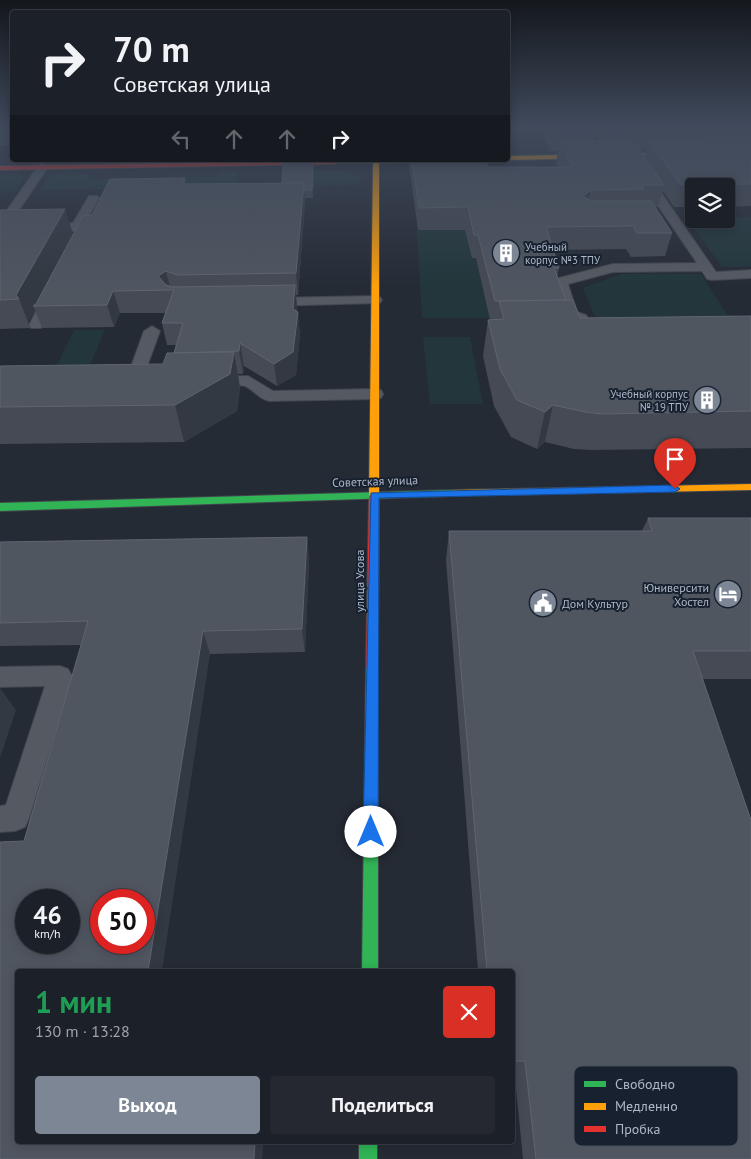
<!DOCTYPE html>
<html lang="ru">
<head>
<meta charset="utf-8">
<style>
	:root { --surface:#1c2028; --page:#252830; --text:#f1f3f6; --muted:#a0a3a8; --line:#3a3e45; --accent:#7d8694 }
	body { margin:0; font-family:"PT Sans",sans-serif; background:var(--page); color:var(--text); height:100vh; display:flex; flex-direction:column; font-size:19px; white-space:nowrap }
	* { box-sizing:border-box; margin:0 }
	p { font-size:16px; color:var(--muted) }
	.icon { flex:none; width:28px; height:28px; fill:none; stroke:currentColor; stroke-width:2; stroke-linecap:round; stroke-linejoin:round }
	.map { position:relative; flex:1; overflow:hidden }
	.drawer { position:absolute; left:15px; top:969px; width:500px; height:175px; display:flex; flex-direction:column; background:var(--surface); border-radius:5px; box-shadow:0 2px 12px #0003,0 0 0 1px var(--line) }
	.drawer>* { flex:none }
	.banner { position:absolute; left:10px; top:10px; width:500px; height:152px; border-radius:5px; box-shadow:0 2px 12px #0003,0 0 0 1px var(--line); background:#1c2028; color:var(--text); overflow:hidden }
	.fabs { position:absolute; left:685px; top:178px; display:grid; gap:10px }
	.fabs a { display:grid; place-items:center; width:50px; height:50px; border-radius:5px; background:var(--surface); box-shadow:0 2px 12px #0003,0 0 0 1px var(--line); font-size:25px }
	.speed { position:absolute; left:15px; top:889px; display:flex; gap:10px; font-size:25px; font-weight:700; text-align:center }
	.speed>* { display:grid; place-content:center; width:65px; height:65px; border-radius:50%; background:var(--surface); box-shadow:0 2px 12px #0003,0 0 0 1px var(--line); line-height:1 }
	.speed small { font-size:12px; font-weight:400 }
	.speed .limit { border:8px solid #d22; background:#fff; color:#111 }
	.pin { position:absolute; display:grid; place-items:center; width:42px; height:42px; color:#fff; margin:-51px -21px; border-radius:50% 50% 50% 0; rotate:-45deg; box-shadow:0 0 5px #0007 }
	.pin .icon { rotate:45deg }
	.me { position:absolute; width:55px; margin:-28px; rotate:0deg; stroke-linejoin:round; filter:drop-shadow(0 0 4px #0008) }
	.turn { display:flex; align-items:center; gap:18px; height:105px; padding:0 20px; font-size:22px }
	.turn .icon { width:65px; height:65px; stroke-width:2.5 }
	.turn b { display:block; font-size:35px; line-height:42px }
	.lanes { display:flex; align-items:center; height:48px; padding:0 20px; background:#0003; justify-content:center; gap:25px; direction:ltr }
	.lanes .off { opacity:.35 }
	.round { display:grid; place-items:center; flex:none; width:52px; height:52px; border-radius:5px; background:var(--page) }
	.overview { display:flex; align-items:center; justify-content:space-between; height:85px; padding:0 20px }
	h1 { font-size:30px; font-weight:800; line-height:38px; color:#1e9e55 }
	.cta { display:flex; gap:10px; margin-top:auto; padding:10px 20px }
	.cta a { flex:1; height:58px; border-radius:5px; background:var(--accent); color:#fff; font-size:20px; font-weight:800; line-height:58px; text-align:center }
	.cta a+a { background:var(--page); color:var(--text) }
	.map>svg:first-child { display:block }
</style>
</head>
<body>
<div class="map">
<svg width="751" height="1159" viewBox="0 0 751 1159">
	<rect width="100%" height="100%" fill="#252b35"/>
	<g fill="#22363b">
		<polygon points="303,170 343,170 359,176 360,185 301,186"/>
		<polygon points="219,171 238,171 235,187 39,190 51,175 90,173 88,179 217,177"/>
		<polygon points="19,174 24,177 16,191 0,191 0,174"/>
		<polygon points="500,209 472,258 476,258 490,318 422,318 417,230 463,230"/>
		<polygon points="751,217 751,267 722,267 687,218"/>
		<polygon points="621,274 701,274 733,324 596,319 583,288"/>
		<polygon points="74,330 105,330 86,374 53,374"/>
		<polygon points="423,337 470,337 483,404 430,404"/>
	</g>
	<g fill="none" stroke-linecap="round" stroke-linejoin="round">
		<g stroke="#41464d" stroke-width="2">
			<g id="lane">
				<polygon points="43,164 48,167 9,225 73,223 89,196 97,196 99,198 83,227 77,231 0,233 0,220 39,165"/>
				<polygon points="644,173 648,174 716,272 751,270 751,278 712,280 707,279 702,271 613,272 568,284 577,312 586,315 588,318 581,322 566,318 553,282 555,279 613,264 697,263 638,176"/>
				<polygon points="52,290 59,294 43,325 41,328 31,328 29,325 45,294"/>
				<polygon points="375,296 380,297 382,300 380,303 268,306 261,302 268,298"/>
				<polygon points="152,326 160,331 141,383 139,386 127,386 125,383 144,331"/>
				<path d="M 248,376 L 273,391 L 375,389 L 381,390 L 383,394 L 381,398 L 375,399 L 269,401 C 259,399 254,390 245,386 C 233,382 210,394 202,382 L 210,377 Z"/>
				<polygon points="60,666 68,669 72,676 29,818 25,827 15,831 0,832 0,806 6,805 45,686 0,687 0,667"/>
			</g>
		</g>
		<g stroke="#41464d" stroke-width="2">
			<g id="fast">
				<polygon points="453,490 458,493 453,496 0,511 0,503"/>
				<polygon points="372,663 376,664 378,668 378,971 362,971 366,668 368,664"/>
				<rect x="359" y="1141" width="18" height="18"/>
			</g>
		</g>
		<g stroke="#41464d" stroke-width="2">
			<g id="slow">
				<polygon points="751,151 751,155 508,160 508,156"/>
				<polygon points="335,160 416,160 413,162 379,163 379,496 374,500 369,496 373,163 333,163"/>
				<polygon points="751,484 751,490 453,496 448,493 453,490"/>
			</g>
		</g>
		<g stroke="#41464d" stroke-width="2">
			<g id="jam">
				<polygon points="337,161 335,164 0,170 0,166"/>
				<polygon points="374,492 379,496 378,668 376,672 372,673 368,672 366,668 369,496"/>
			</g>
		</g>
		<use href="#lane" fill="#555a62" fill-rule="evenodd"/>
		<use href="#fast" fill="#30b455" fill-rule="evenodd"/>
		<use href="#slow" fill="#ff9f0a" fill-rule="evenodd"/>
		<use href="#jam" fill="#e5322d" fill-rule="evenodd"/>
	</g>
	<g fill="#454a54" fill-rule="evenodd">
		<rect x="0" y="125" width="12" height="21"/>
		<path d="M 508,125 L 751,125 L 751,206 L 726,207 L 726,186 L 694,186 L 694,207 L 674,207 L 663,191 L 658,207 L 656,207 L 672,233 L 665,256 L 631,257 L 626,249 L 553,250 L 559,268 L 557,277 L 566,300 L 580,318 L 751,316 L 751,448 L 591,450 L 574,449 L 545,442 L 537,449 L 511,437 L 494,406 L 483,356 L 488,320 L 490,320 L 476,258 L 472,258 L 465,230 L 418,230 L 409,166 L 410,160 L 485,160 L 488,167 L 558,167 L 556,163 L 558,151 L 550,151 L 541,131 L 508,132 ZM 594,134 L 599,141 L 593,141 ZM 646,149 L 644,156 L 640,150 Z"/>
		<polygon points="314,168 313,198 305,198 305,203 298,295 296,295 297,311 300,334 296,375 277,386 244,366 243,374 238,374 240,388 237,411 184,442 0,444 0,366 163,364 174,353 176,345 167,345 162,323 165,313 120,313 114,327 42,328 35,310 28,322 31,328 0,329 0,210 73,235 92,215 185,178 186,184 282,183"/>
		<polygon points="648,518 751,518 751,679 703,679 751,1159 523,1159 514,1069 512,1069 512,971 478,971 446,560 449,531 642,531"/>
		<polygon points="307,537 309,561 305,652 210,654 18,1141 263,1141 262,1159 0,1159 24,841 81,645 0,646 0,542"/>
	</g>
	<g fill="#333942">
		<polygon points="313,160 314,168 313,198 312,190"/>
		<polygon points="304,183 305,203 298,295 296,273"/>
		<polygon points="591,190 586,212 583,196"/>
		<polygon points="65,209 74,237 37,306 33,306 35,310 28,322 19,299 16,295"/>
		<polygon points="166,271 171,291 158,276"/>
		<polygon points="295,285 297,307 295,332 293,309"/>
		<polygon points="113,291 120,313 114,327 107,305"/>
		<polygon points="298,312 300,334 296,375 277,386 274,364"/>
		<polygon points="240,343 244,366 243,374 239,351"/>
		<polygon points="234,352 240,388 237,411 184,442 175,405"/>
		<polygon points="553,405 545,442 537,449 545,412"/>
		<polygon points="307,537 309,561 305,652 302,629"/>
		<polygon points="203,631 210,654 162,971 148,971"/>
		<polygon points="0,688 16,710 0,758"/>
		<polygon points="255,1141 263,1141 262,1159 254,1159"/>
	</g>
	<g fill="#505660" stroke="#5f6570" fill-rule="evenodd">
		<polygon points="551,125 592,125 595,130 554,131"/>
		<polygon points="607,125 751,125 751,127 610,130"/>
		<polygon points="751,138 751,184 681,185 648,140"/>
		<polygon points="633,140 664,185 642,185 644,189 591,190 583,196 591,201 651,201 672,233 637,233 633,226 546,227 559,268 554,268 566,300 495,301 478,235 474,235 468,207 419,208 412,160 485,160 488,167 572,167 559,142"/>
		<polygon points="313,160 312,190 304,190 304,183 282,183 283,161"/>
		<polygon points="185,178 182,184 304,183 296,273 177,275 166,271 158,276 166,285 173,287 295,285 293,309 298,312 293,352 274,364 240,343 239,351 174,353 183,323 162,323 174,290 113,291 107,305 33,306 36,304 83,216 92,215 110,179"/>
		<polygon points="65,209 16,295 19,299 0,300 0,210"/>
		<polygon points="573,300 580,318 751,316 751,411 602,414 585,412 553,405 545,412 517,400 500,369 488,320 504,319 499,301"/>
		<polygon points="234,352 230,374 175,405 0,407 0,366 163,364 167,353"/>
		<polygon points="648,518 751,518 751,651 693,651 751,820 751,1159 536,1159 525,1061 512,1061 512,971 487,971 449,531 652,531"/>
		<path d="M 307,537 L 302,629 L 203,631 L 148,971 L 18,971 L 18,1141 L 255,1141 L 254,1159 L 0,1159 L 0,842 L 24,841 L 88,621 L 0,623 L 0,542 ZM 26,900 L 69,900 L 69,942 L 26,942 ZM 101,900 L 144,900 L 144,942 L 101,942 Z"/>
	</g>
	<linearGradient id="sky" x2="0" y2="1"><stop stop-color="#14181d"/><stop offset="0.44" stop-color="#404a5c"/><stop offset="1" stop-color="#404a5c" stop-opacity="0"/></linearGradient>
	<rect width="751" height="287" fill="url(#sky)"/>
	<polygon fill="#1a73e8" stroke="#114b97" points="675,485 680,489 675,492 379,498 378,832 376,838 371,840 365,838 363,832 371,493"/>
	<defs>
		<g id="building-disc" transform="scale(1.4375)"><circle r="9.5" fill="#7d8694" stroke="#18212f"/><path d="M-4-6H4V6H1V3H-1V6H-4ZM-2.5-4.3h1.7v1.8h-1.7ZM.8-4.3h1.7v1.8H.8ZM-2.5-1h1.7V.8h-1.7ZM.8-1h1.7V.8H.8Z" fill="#fff"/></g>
		<g id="hotel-disc" transform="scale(1.4375)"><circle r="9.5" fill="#7d8694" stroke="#18212f"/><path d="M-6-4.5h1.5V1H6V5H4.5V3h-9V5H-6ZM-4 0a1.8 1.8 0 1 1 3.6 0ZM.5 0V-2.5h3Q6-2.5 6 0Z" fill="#fff"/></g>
		<g id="civic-disc" transform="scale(1.4375)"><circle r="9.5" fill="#7d8694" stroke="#18212f"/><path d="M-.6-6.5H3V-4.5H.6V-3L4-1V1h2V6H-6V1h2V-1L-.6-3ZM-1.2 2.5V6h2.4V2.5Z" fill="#fff"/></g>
	</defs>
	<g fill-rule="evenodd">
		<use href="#building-disc" x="506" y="253"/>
		<use href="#building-disc" x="707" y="400"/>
		<use href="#hotel-disc" x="728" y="594"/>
		<use href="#civic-disc" x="543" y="603"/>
	</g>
	<g text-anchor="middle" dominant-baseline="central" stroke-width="4" stroke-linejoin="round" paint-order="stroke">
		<g font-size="11" fill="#adb7c7" stroke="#18212f" text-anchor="start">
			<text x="525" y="247">Учебный<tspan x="525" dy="13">корпус №3 ТПУ</tspan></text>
			<text x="688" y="394" text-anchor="end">Учебный корпус<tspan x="688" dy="13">№ 19 ТПУ</tspan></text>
		</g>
		<g font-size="12" fill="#adb7c7" stroke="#18212f">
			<text transform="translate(375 481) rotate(-2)">Советская улица</text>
			<text transform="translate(359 581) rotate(-90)">улица Усова</text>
		</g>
		<g font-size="12" fill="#adb7c7" stroke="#18212f" text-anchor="end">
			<text x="709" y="587">Юниверсити<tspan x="709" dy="14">Хостел</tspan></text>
			<text x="562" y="603" text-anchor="start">Дом Культур</text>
		</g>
	</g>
	<rect x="574" y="1066" width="164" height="80" rx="8" fill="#18212f" stroke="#454e5d" stroke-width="1"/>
	<rect x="584" y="1081" width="22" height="6" fill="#30b455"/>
	<rect x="584" y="1103" width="22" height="7" fill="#ff9f0a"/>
	<rect x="584" y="1126" width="22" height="6" fill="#e5322d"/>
	<g font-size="14" fill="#adb7c7">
		<text x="615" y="1089">Свободно</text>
		<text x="615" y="1111">Медленно</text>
		<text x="615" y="1134">Пробка</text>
	</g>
</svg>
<div class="fabs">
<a><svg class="icon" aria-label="layers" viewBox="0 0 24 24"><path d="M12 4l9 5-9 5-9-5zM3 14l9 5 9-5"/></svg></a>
</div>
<div class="speed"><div>46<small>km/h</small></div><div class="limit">50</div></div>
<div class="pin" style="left:675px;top:489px;background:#d93025"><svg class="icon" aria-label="arrive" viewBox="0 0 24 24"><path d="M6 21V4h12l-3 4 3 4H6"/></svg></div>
<svg class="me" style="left:371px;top:832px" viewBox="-20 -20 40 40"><circle r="19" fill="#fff"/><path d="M0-13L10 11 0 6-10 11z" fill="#1a73e8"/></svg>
<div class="banner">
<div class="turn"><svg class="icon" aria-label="right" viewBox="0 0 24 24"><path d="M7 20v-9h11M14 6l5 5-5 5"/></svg><div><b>70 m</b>Советская улица</div></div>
<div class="lanes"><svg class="icon off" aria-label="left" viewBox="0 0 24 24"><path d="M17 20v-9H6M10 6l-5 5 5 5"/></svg><svg class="icon off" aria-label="ahead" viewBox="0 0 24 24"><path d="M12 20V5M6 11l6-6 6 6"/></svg><svg class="icon off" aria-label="ahead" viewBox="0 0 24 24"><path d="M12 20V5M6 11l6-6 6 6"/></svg><svg class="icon" aria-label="right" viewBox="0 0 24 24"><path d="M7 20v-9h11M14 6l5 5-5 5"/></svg></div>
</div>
<section class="drawer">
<div class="overview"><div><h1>1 мин</h1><p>130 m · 13:28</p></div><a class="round" style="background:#d93025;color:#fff"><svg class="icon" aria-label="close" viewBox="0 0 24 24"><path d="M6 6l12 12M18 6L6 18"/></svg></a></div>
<div class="cta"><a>Выход</a><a>Поделиться</a></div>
</section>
</div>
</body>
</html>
